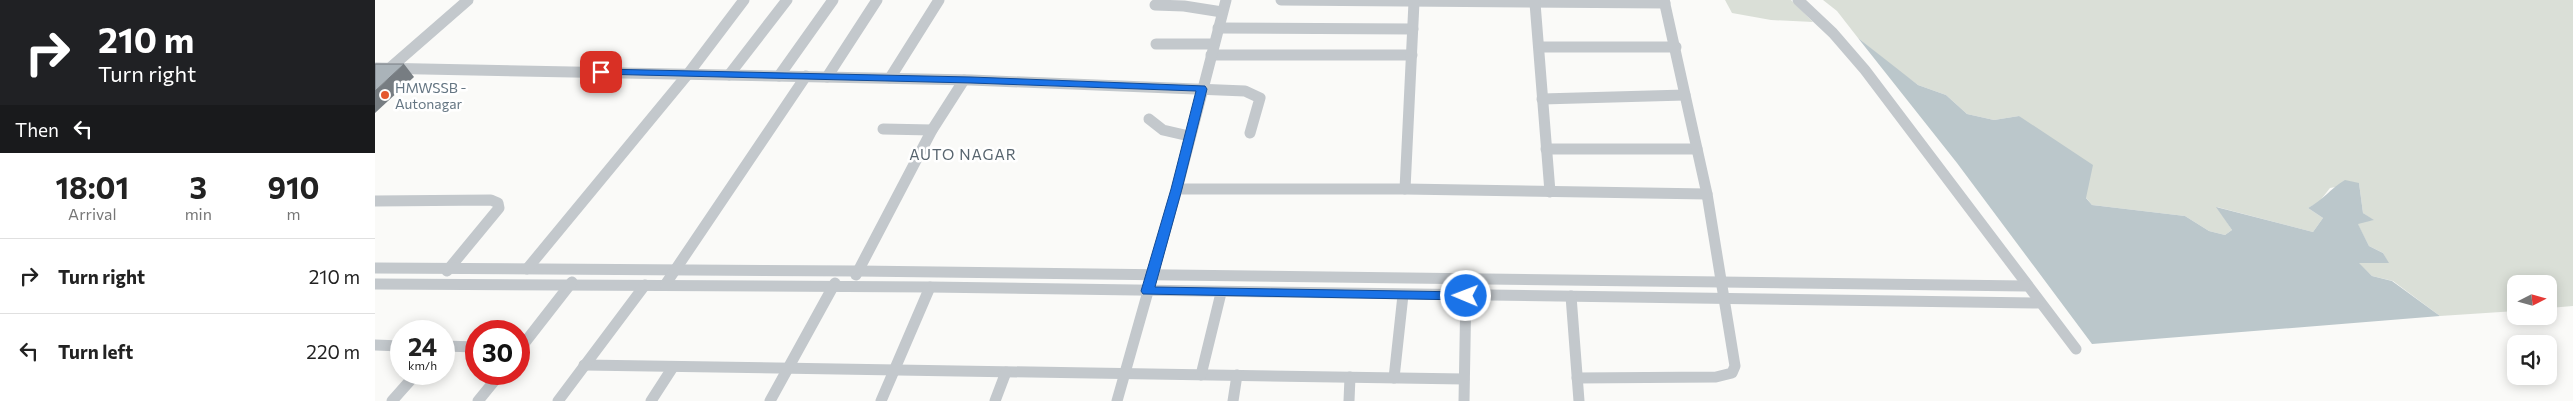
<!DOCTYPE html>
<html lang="en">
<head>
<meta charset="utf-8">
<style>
	:root { --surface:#fff; --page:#f2f2f2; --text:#222; --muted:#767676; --line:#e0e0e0 }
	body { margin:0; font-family:Commissioner,sans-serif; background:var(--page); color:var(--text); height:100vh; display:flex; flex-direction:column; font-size:19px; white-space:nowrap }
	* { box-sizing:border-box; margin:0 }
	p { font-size:16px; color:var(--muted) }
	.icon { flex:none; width:28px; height:28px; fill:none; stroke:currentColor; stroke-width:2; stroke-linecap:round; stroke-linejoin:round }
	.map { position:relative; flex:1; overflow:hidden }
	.panel { display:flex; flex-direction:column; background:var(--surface); width:375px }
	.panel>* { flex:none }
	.guide { background:#202124; color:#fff; overflow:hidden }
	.needle { width:32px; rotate:84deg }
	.fabs { position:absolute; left:2132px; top:275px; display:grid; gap:10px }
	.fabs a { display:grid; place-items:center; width:50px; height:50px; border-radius:10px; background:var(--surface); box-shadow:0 2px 12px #0003; font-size:25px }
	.speed { position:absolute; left:15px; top:320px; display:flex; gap:10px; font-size:25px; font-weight:700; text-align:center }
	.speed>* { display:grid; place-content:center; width:65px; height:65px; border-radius:50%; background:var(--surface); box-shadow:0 2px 12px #0003; line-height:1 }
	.speed small { font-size:12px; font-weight:400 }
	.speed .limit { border:8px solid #d22; background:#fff; color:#111 }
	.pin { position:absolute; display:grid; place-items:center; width:42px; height:42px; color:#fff; margin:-21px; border-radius:10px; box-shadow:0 2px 8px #0006 }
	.me { position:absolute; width:55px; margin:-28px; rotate:271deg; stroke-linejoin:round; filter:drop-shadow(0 0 4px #0008) }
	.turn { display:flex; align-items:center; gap:18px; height:105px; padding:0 15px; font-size:22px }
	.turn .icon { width:65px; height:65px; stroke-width:2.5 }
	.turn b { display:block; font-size:35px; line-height:42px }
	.then { display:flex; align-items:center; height:48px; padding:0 15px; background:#0003; gap:10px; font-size:19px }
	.eta { display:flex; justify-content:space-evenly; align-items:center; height:85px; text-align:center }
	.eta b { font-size:30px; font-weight:700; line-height:35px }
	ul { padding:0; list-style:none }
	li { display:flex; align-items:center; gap:15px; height:75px; padding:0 15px; border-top:1px solid var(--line) }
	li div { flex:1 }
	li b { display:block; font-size:19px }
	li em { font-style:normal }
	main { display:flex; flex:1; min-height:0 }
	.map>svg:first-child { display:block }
</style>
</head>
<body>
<main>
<section class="panel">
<div class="guide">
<div class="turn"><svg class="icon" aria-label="right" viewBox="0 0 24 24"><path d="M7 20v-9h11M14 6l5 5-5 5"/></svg><div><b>210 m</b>Turn right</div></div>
<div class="then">Then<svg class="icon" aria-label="left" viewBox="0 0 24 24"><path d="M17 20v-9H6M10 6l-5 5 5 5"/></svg></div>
</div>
<div class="eta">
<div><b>18:01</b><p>Arrival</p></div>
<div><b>3</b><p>min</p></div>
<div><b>910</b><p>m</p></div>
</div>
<ul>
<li><svg class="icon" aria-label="right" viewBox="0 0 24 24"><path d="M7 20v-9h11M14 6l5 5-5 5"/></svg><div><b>Turn right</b></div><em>210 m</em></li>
<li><svg class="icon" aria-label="left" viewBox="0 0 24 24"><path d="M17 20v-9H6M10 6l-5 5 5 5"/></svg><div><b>Turn left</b></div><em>220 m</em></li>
</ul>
</section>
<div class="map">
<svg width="2198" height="401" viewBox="0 0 2198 401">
	<rect width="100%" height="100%" fill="#fafaf8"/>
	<g fill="#dadfd7">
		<polygon points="1350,0 1416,0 1438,22 1396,20 1357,13"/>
		<polygon points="1448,0 2198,0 2198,306 2174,308 2174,284 2141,284 2141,311 2065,316 2018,281 1997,276 1983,263 2013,263 2008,253 1994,246 1982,223 1998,220 1988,213 1984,183 1955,188 1944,202 1933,208 1948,218 1938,232 1842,207 1857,230 1850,235 1834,231 1810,216 1717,205 1644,116 1619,120 1592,114 1571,95 1543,85 1521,69 1483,38 1462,11"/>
	</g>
	<path fill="#bbc7cb" d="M 1483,38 L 1543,85 L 1571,95 L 1592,114 L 1619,120 L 1644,116 L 1718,165 L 1711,198 L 1717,205 L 1810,216 L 1834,231 L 1850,235 L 1857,230 L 1841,207 L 1938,232 L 1948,218 L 1933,208 C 1947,201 1956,188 1970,180 L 1984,183 L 1988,213 L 1999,220 L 1983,224 L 1994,246 L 2008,253 L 2014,263 L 1984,263 L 1997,276 L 2017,281 L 2065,316 L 1717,344 L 1582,163 Z"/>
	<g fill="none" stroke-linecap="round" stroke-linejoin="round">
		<g stroke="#c3c8cc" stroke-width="11">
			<polyline points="906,0 1290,3"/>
			<polyline points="1423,0 1458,33 1490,70 1701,349"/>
			<polyline points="1160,3 1175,192"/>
			<polyline points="780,5 809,6 847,12"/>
			<polyline points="843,28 1038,29"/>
			<polyline points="781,44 839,44"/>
			<polyline points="1165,47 1301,47"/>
			<polyline points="836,55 1037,55"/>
			<polyline points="0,68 596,80 870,91 885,98 875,133"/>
			<polyline points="15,68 93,0"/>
			<polyline points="354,75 412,0"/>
			<polyline points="404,76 458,0"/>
			<polyline points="452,77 502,0"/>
			<polyline points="515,78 564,0"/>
			<polyline points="1167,99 1310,95"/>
			<polyline points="774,119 788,130 814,136"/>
			<polyline points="508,129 557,130"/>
			<polyline points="1171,149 1322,149"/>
			<polyline points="802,189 1030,189 1332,194"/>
			<polyline points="1030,189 1039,2"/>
			<polyline points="0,201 116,200 123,203 124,208 72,271"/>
			<polyline points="0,268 483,271 1650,286"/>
			<polyline points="152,269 313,74 369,0"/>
			<polyline points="481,275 557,130 589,80"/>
			<polyline points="0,284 555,287 1662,303"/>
			<polyline points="290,285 431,76"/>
			<polyline points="1196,296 1204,401"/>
			<polyline points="0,345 26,346"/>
			<polyline points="69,346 101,347"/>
			<polyline points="144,350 197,282"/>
			<polyline points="209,365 1089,379"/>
			<polyline points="826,375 846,293"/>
			<polyline points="1019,378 1028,295"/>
			<polyline points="1202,378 1341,377 1357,373 1360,366 1332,194 1289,0"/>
			<polyline points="17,401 41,374"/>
			<polyline points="103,401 125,374"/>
			<polyline points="183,401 270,285"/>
			<polyline points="276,401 298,367"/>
			<polyline points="395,401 460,283"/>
			<polyline points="506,401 555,287"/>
			<polyline points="620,401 631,372"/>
			<polyline points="742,401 802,189 851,0"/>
			<polyline points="858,401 862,375"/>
			<polyline points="974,401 975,377"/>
			<polyline points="1089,401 1091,288"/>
		</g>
	</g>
	<polygon fill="#777d82" points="29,64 39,77 0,113 0,91"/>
	<polygon fill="#aab3b9" stroke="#777d82" points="0,64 29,64 0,91"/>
	<polygon fill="#1a73e8" stroke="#114b97" points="226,69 596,77 830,86 832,89 807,189 780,287 1091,292 1097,296 1091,300 768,294 766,291 796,189 821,91 596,83 222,74 221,72"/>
	<circle fill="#e4572e" stroke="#fff" stroke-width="2" cx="10" cy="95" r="5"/>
	<g text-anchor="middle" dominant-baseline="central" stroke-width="5" stroke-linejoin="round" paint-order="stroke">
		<g font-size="14" fill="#657683" stroke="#fff" text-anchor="start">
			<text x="20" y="87">HMWSSB -<tspan x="20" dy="16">Autonagar</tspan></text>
		</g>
		<g font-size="15" letter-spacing="1" fill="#57646e" stroke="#fff">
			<text x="588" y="154">AUTO NAGAR</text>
		</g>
	</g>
</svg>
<div class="fabs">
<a><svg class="needle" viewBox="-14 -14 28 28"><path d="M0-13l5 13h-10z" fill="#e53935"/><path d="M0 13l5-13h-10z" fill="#767676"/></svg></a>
<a><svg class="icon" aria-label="sound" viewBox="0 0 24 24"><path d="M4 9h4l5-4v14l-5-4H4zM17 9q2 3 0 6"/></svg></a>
</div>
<div class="speed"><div>24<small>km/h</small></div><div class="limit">30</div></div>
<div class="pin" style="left:226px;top:72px;background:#d93025"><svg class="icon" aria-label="arrive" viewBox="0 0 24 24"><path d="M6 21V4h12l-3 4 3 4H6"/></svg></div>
<svg class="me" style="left:1091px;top:296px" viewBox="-20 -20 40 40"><circle r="17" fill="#1a73e8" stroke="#fff" stroke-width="3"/><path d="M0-11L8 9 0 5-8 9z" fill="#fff"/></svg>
</div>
</main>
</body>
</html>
